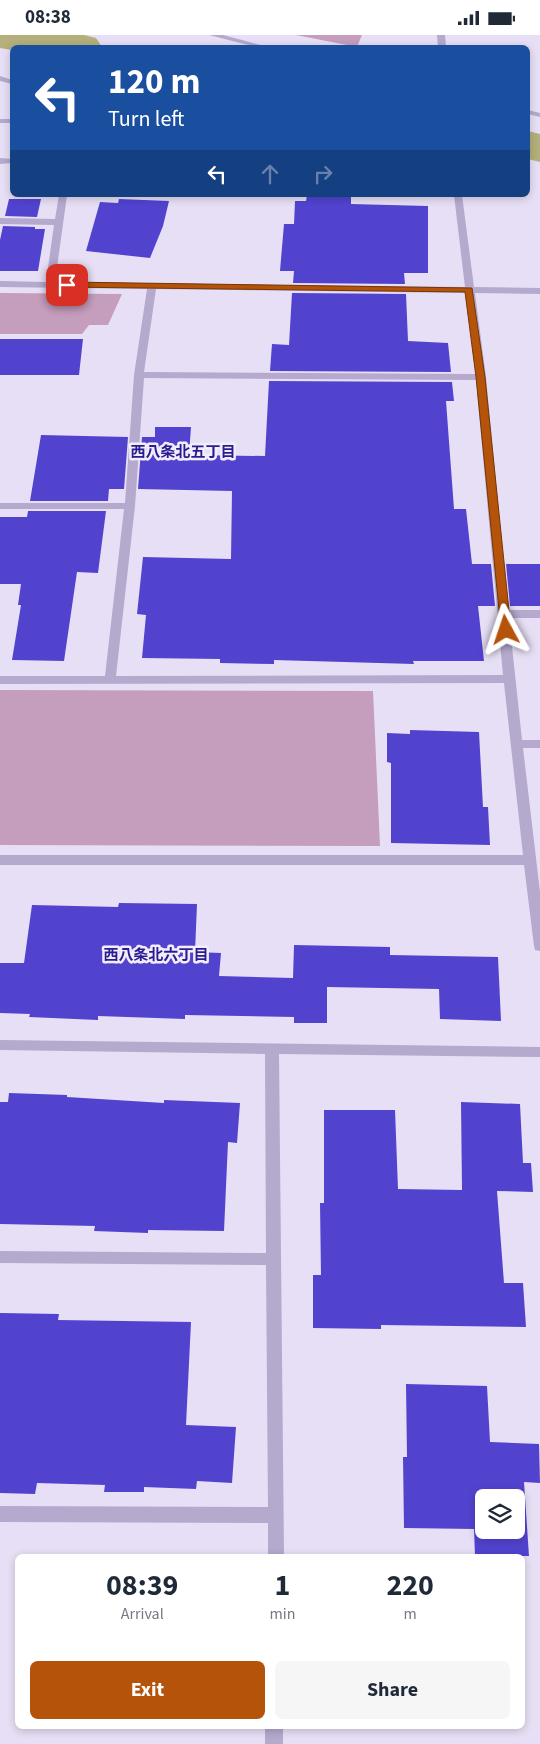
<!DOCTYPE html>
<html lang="en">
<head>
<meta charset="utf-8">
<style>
	:root { --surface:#fff; --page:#f6f6f7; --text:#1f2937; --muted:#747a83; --accent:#b45309 }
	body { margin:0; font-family:"Source Sans 3","Noto Sans JP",sans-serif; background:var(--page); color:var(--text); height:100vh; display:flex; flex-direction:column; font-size:19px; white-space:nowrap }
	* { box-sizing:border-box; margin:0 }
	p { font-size:16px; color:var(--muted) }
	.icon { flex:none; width:28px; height:28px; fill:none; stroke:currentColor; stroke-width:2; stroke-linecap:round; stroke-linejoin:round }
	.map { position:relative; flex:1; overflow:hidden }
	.drawer { position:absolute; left:15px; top:1519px; width:510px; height:175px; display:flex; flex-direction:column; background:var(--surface); border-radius:8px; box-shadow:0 2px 8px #0003 }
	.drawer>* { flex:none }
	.banner { position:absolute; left:10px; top:10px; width:520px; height:152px; border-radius:8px; box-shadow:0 2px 8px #0003; background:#1a4fa0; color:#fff; overflow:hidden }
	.buttons { position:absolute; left:475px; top:1454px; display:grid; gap:10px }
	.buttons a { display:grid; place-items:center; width:50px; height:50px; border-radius:8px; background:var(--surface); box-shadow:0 2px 8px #0003; font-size:25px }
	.pin { position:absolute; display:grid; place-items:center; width:42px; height:42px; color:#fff; margin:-21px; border-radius:10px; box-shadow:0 2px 8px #0006 }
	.me { position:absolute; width:55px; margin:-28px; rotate:355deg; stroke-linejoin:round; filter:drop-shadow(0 0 4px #0008) }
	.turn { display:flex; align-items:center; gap:18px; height:105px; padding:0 15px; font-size:22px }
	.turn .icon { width:65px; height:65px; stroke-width:2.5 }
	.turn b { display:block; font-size:35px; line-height:42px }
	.lanes { display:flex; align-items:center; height:48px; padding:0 15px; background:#0003; justify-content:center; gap:25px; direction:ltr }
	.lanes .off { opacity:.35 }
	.eta { display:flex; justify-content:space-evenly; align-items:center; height:85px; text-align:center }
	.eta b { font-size:30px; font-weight:700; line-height:35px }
	.primary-button { display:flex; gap:10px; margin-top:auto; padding:10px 15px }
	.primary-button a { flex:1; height:58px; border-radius:8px; background:var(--accent); color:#fff; font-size:20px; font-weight:700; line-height:58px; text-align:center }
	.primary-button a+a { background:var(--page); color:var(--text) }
	.status { display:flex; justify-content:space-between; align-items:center; height:35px; padding:0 25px; background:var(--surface); direction:ltr }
	.status svg { height:14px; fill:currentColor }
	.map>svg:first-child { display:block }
</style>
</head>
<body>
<div class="status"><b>08:38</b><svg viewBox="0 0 49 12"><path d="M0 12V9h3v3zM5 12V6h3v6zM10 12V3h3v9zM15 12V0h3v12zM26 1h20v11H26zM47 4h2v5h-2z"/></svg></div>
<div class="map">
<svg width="540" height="1709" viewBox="0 0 540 1709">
	<rect width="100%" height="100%" fill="#e7dff5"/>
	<g fill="#c59dbd">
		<polygon points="296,0 362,0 357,12"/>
		<polygon points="0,258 122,259 108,290 89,290 82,299 0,299"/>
		<polygon points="0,655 373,656 380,811 0,810"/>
	</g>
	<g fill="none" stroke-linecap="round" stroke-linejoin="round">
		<g fill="#b4af7b" fill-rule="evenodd">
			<polygon points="0,0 84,0 96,3 102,12 12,12 12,15 0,13"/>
			<polygon points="528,96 540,99 540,127 528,124"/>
		</g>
	</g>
	<g fill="#5243cf" fill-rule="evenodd">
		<polygon points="307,160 351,160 351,169 428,171 428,238 404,238 405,249 293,248 294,236 280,236 284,189 294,189 295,166 306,166"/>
		<polygon points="9,164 41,164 37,182 5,181"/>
		<polygon points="119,164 169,166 163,191 150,223 86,216 100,167 118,168"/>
		<polygon points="3,191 35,192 35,194 45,194 38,236 0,236 0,205"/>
		<polygon points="292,258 406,259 408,306 448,308 451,337 270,336 272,309 289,310"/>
		<polygon points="0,304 83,304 79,340 0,340"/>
		<polygon points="269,346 452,347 454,366 446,366 454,474 466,474 472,529 491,529 495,571 478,571 484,626 413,626 414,629 274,625 274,629 220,628 220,624 142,623 146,580 137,579 143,522 231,524 232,456 138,454 142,402 155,402 155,392 191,392 189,420 265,421"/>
		<polygon points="41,400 128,402 124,454 109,454 108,466 30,466"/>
		<polygon points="28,476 106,476 98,538 77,537 64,626 12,625 21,570 18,570 21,549 0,549 0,482 27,482"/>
		<polygon points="506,529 540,529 540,571 510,571"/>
		<polygon points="410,695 479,697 483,772 488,772 490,810 391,808 391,728 387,727 387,698 410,699"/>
		<polygon points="119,868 197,869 195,917 221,918 219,941 293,943 294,910 390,912 390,920 498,922 501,986 440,984 439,954 327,952 327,988 294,988 294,982 185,980 185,984 98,981 98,985 29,982 30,979 0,978 0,928 24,928 32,870 118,872"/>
		<polygon points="9,1058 67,1060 67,1062 164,1068 164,1065 240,1068 237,1108 228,1107 224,1196 148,1195 148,1198 94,1196 95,1191 0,1189 0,1067 8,1067"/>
		<polygon points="461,1067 520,1069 523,1128 531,1128 533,1157 497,1156 504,1248 523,1248 526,1292 381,1290 381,1294 313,1293 313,1240 321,1240 320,1168 324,1168 324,1075 395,1075 398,1154 462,1155"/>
		<polygon points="0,1278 59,1279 58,1285 191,1287 186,1390 236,1392 232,1448 197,1446 196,1454 144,1452 144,1457 104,1457 105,1450 37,1448 35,1459 0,1458"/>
		<path d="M 406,1349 L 487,1351 L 490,1407 L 539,1409 L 540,1448 L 524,1447 L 529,1521 L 475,1521 L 474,1494 L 404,1493 L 403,1422 L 407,1422 ZM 484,1462 L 516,1462 L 516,1495 L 484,1495 Z"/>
	</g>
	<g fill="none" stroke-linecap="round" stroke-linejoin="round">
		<g fill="#b5a9ce" fill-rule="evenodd">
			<polygon points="209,0 223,0 268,12 256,12"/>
			<polygon points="437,0 445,0 446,12 438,12"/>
			<polygon points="0,41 12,45 12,49 0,46"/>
			<polygon points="528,75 540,78 540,82 528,79"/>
			<rect x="0" y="84" width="12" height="4"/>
			<polygon points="0,123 12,124 12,128 0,129"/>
			<path d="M 59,160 L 67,160 L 55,247 L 465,252 L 454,160 L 462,160 L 474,252 L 540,253 L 540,259 L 475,258 L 486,342 L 508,575 L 540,575 L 540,583 L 509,583 L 522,705 L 540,705 L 540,713 L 523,713 L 540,857 L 540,916 L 535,915 L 534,911 L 524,830 L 0,830 L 0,820 L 523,820 L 504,648 L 0,649 L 0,641 L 105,641 L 124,474 L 0,474 L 0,468 L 125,468 L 134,340 L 147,254 L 0,252 L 0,246 L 46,247 L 54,190 L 0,189 L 0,183 L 55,184 ZM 156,254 L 466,258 L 476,339 L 144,337 ZM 144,343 L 476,345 L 503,640 L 116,641 L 135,471 Z"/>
			<polygon points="0,1005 540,1012 540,1022 279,1019 284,1521 268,1521 268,1488 0,1487 0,1471 268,1472 266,1230 0,1228 0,1216 266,1218 265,1019 0,1015"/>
			<rect x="265" y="1691" width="18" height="18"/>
		</g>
	</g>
	<polygon fill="#b45309" stroke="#753606" points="67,247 472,253 485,342 511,595 509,597 502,597 501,595 476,342 465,257 64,252 64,248"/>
	<g text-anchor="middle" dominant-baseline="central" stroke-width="5" stroke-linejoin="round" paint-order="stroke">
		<g font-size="15" font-weight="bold" fill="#281c91" stroke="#f2ecfb">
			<text x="183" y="417">西八条北五丁目</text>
			<text x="156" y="920">西八条北六丁目</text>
		</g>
	</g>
</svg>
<div class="buttons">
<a><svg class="icon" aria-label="layers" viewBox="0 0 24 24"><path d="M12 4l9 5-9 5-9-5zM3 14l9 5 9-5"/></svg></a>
</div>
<div class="pin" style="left:67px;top:250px;background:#d93025"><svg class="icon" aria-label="arrive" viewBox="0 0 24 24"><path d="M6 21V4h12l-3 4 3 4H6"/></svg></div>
<svg class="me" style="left:506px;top:595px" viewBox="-20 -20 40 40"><path d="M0-17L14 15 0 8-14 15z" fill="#b45309" stroke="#fff" stroke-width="4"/></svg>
<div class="banner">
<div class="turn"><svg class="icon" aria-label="left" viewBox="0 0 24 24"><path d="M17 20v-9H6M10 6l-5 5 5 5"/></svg><div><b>120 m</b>Turn left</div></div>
<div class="lanes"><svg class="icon" aria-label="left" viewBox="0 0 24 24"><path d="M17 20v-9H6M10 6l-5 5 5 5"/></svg><svg class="icon off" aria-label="ahead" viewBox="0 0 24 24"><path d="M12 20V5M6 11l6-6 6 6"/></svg><svg class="icon off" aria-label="right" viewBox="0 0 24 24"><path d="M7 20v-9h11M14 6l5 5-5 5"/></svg></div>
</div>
<section class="drawer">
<div class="eta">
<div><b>08:39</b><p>Arrival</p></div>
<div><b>1</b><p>min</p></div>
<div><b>220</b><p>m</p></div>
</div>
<div class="primary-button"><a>Exit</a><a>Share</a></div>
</section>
</div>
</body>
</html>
